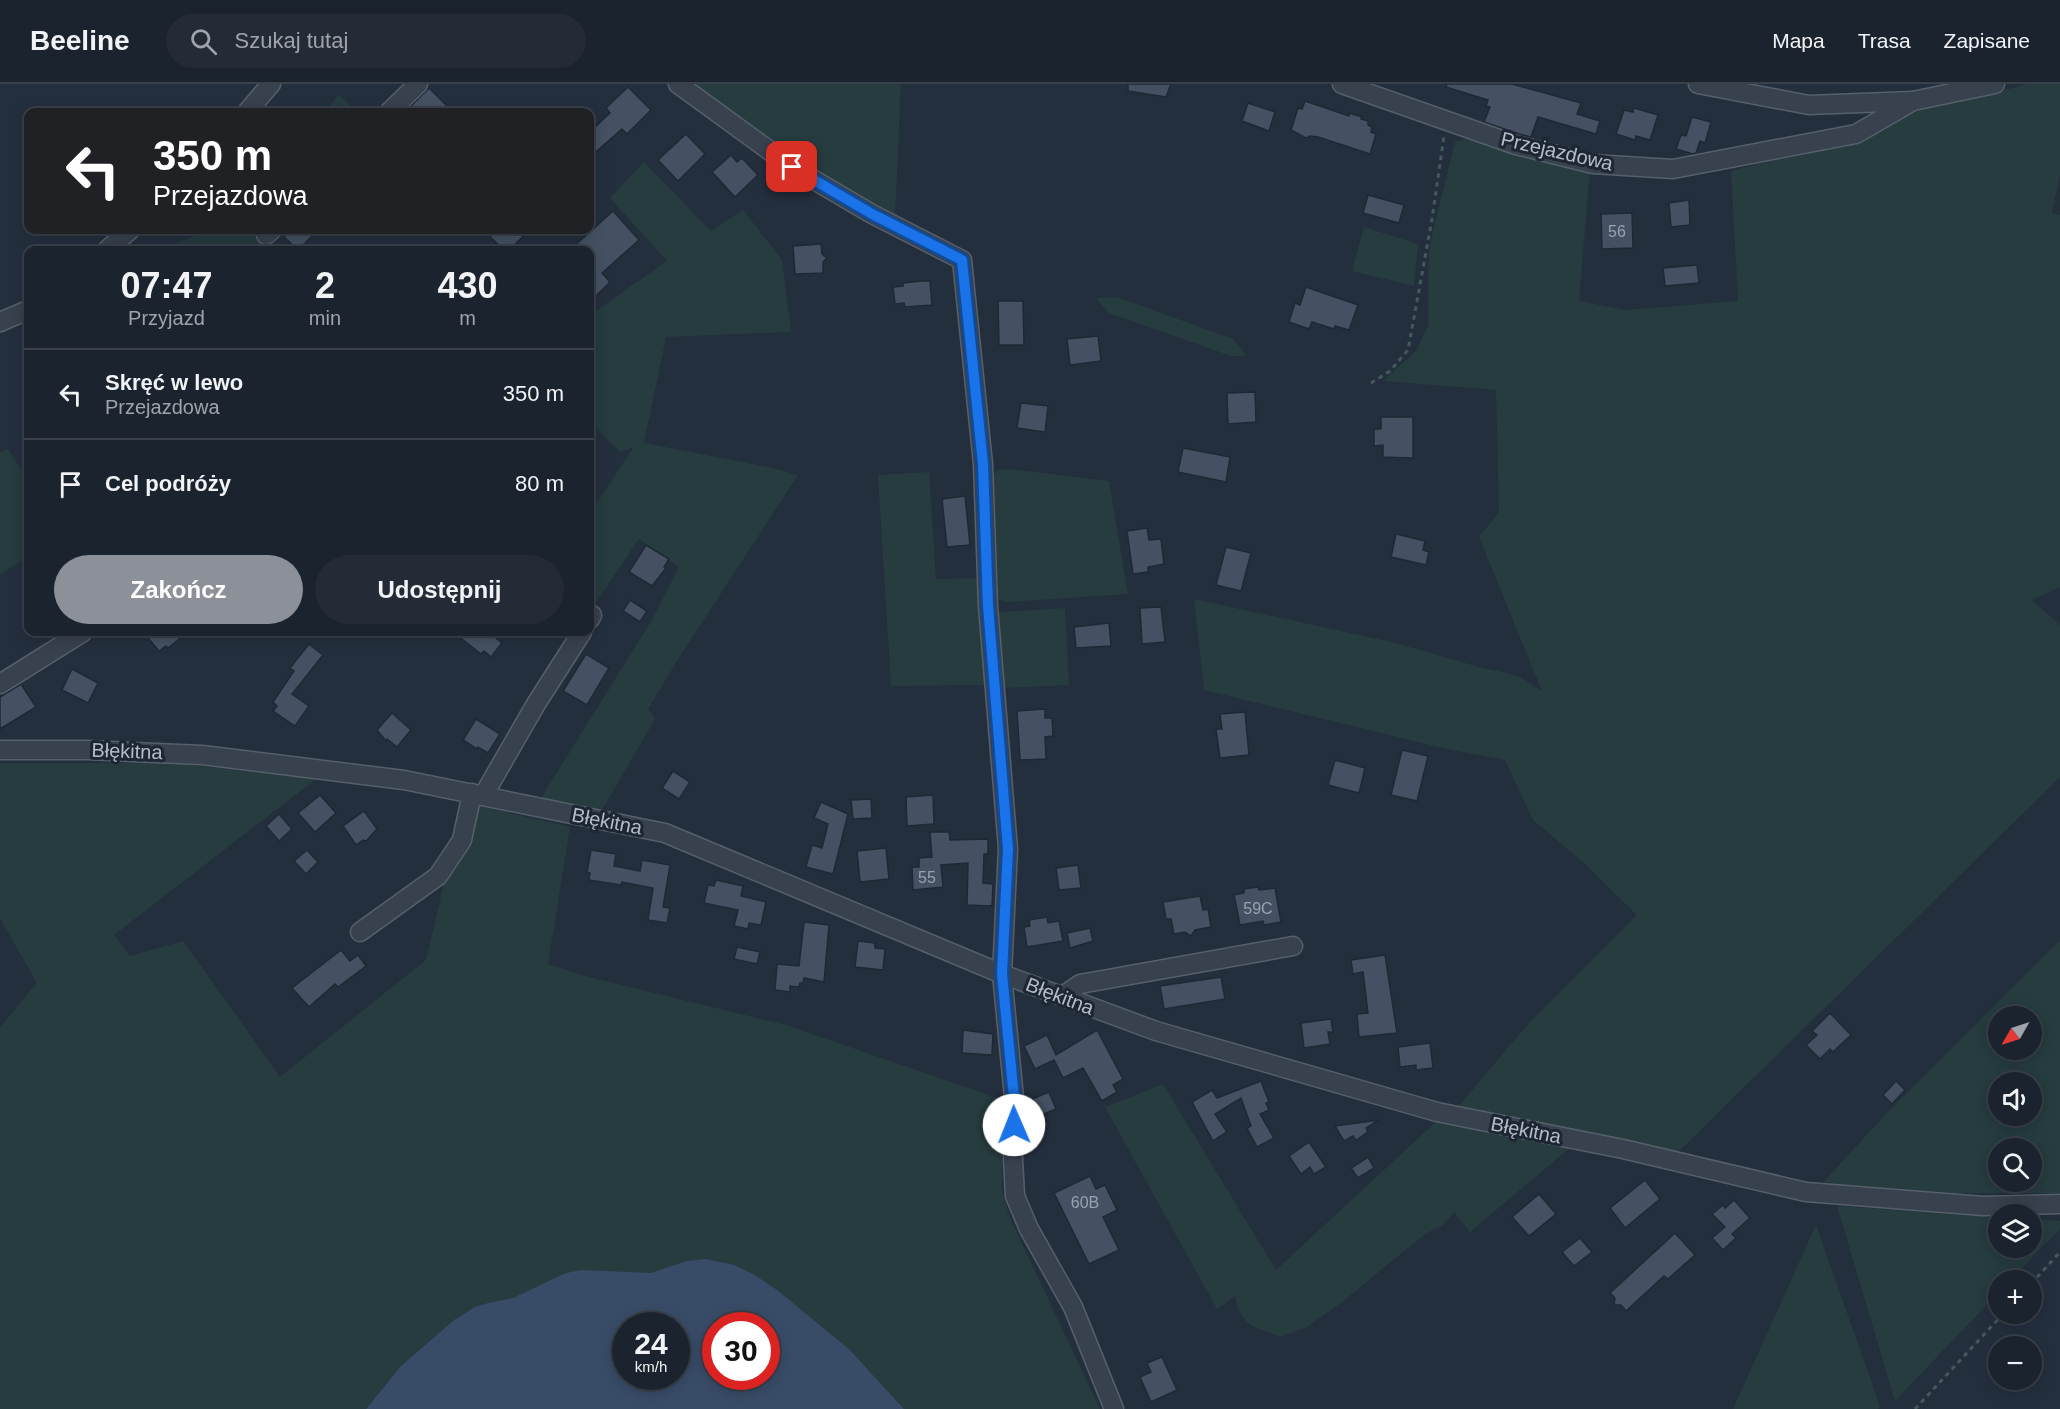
<!DOCTYPE html>
<html lang="pl">
<head>
<meta charset="utf-8">
<style>
	:root { --surface:#1b232e; --page:#242b36; --text:#f1f3f6; --muted:#a0a4aa; --line:#39404a; --accent:#8c9099 }
	body { margin:0; font-family:Helvetica,sans-serif; background:var(--page); color:var(--text); height:100vh; display:flex; flex-direction:column; font-size:22px; white-space:nowrap }
	* { box-sizing:border-box; margin:0 }
	p { font-size:20px; color:var(--muted) }
	.icon { flex:none; width:33px; height:33px; fill:none; stroke:currentColor; stroke-width:2; stroke-linecap:round; stroke-linejoin:round }
	.map { position:relative; flex:1; overflow:hidden }
	.side { position:absolute; left:24px; top:162px; width:570px; height:390px; display:flex; flex-direction:column; background:var(--surface); border-radius:12px; box-shadow:0 3px 15px #0003,0 0 0 2px var(--line) }
	.side>* { flex:none }
	.hud { position:absolute; left:24px; top:24px; width:570px; height:126px; border-radius:12px; box-shadow:0 3px 15px #0003,0 0 0 2px var(--line); background:#202124; color:#fff; overflow:hidden }
	.needle { width:39px; rotate:231deg }
	.tools { position:absolute; left:1988px; top:922px; display:grid; gap:12px }
	.tools a { display:grid; place-items:center; width:54px; height:54px; border-radius:50%; background:var(--surface); box-shadow:0 3px 15px #0003,0 0 0 2px var(--line); font-size:30px }
	.speed { position:absolute; left:612px; top:1228px; display:flex; gap:12px; font-size:30px; font-weight:700; text-align:center }
	.speed>* { display:grid; place-content:center; width:78px; height:78px; border-radius:50%; background:var(--surface); box-shadow:0 3px 15px #0003,0 0 0 2px var(--line); line-height:1 }
	.speed small { font-size:15px; font-weight:400 }
	.speed .limit { border:9px solid #d22; background:#fff; color:#111 }
	.pin { position:absolute; display:grid; place-items:center; width:51px; height:51px; color:#fff; margin:-26px; border-radius:12px; box-shadow:0 3px 9px #0006 }
	.me { position:absolute; width:66px; margin:-33px; rotate:359deg; stroke-linejoin:round; filter:drop-shadow(0 0 4px #0008) }
	.turn { display:flex; align-items:center; gap:21px; height:126px; padding:0 30px; font-size:27px }
	.turn .icon { width:78px; height:78px; stroke-width:2.5 }
	.turn b { display:block; font-size:42px; line-height:51px }
	.eta { display:flex; justify-content:space-evenly; align-items:center; height:102px; text-align:center }
	.eta b { font-size:36px; font-weight:600; line-height:42px }
	.primary-button { display:flex; gap:12px; margin-top:auto; padding:12px 30px }
	.primary-button a { flex:1; height:69px; border-radius:36px; background:var(--accent); color:#fff; font-size:24px; font-weight:600; line-height:69px; text-align:center }
	.primary-button a+a { background:var(--page); color:var(--text) }
	ul { padding:0; list-style:none }
	li { display:flex; align-items:center; gap:18px; height:90px; padding:0 30px; border-top:2px solid var(--line) }
	li div { flex:1 }
	li b { display:block; font-size:22px }
	li em { font-style:normal }
	header { display:flex; align-items:center; gap:36px; box-sizing:border-box; height:84px; padding:0 30px; background:var(--surface); border-bottom:2px solid var(--line) }
	header strong { font-size:28px }
	nav { display:flex; gap:33px; margin-inline-start:auto; font-size:21px }
	.search { width:420px; height:54px; background:var(--page); display:flex; align-items:center; gap:15px; box-sizing:border-box; padding:0 21px; border-radius:33px; color:var(--muted); font-size:22px }
	.map>svg:first-child { display:block }
</style>
</head>
<body>
<header>
<strong>Beeline</strong>
<div class="search"><svg class="icon" aria-label="search" viewBox="0 0 24 24"><circle cx="10" cy="10" r="6"/><path d="M15 15l6 6"/></svg>Szukaj tutaj</div>
<nav><a>Mapa</a><a>Trasa</a><a>Zapisane</a></nav>
</header>
<div class="map">
<svg width="2060" height="1325" viewBox="0 0 2060 1325">
	<rect width="100%" height="100%" fill="#242f3e"/>
	<g fill="#263c3f" fill-rule="evenodd">
		<polygon points="694,0 901,0 895,133 791,78"/>
		<polygon points="2027,0 2060,0 2060,91 2052,129 2060,131 2060,503 2032,516 2060,541 2060,693 1676,1070 1458,1023 1528,940 1637,831 1583,778 1533,736 1505,676 1451,666 1204,606 1194,515 1396,559 1482,584 1503,588 1520,593 1542,607 1479,453 1499,428 1496,306 1383,297 1416,267 1428,242 1428,189 1430,160 1455,58 1469,54 1590,85 1579,217 1626,226 1738,217 1731,87 1860,56 1907,29 1971,15"/>
		<polygon points="339,11 358,28 323,28"/>
		<polygon points="644,78 711,147 743,126 782,176 791,248 666,253 644,359 773,384 798,391 680,572 648,625 655,635 602,726 541,714 652,536 679,483 639,455 590,527 590,429 634,363 620,368 590,339 590,231 667,177 610,114"/>
		<polygon points="1364,143 1418,160 1414,202 1352,187"/>
		<polygon points="210,146 260,146 256,149 264,160 258,166 159,166"/>
		<polygon points="1117,213 1233,255 1247,272 1231,272 1109,229 1096,214"/>
		<polygon points="8,365 28,397 28,473 0,490 0,369"/>
		<polygon points="1009,385 1109,397 1128,510 1007,518 1000,516 994,510 992,391 999,386"/>
		<polygon points="929,388 936,495 982,494 990,601 891,602 878,391"/>
		<polygon points="1065,524 1069,601 1003,604 998,528"/>
		<polygon points="0,679 172,679 316,695 114,851 130,872 183,857 280,993 426,876 445,795 458,779 475,721 570,743 548,880 589,893 786,941 1006,1017 1002,1073 1002,1104 1009,1132 1100,1325 904,1325 864,1281 830,1249 753,1190 668,1184 651,1189 638,1190 582,1186 513,1214 488,1219 475,1223 454,1236 401,1282 366,1325 0,1325 0,943 37,899 0,834"/>
		<path d="M 2060,856 L 2060,1109 L 1934,1109 L 1818,1104 L 1885,1031 ZM 1998,933 L 2031,933 L 2031,966 L 1998,966 ZM 1998,999 L 2031,999 L 2031,1032 L 1998,1032 ZM 1998,1065 L 2031,1065 L 2031,1098 L 1998,1098 Z"/>
		<path d="M 1163,1000 L 1276,1186 L 1439,1035 L 1573,1061 L 1470,1148 L 1454,1128 L 1443,1141 L 1425,1150 L 1342,1218 L 1307,1243 L 1281,1253 C 1255,1243 1241,1243 1235,1212 L 1217,1225 L 1105,1023 Z"/>
		<polygon points="1837,1122 1998,1133 1998,1164 2031,1164 2031,1135 2060,1137 2060,1145 2010,1197 1998,1197 1998,1209 1895,1317"/>
		<polygon points="1816,1141 1880,1322 1878,1325 1733,1325"/>
	</g>
	<path fill="#394c67" fill-rule="evenodd" d="M 706,1175 L 734,1181 L 753,1190 L 777,1206 L 849,1265 L 904,1325 L 366,1325 L 401,1282 L 454,1236 L 475,1223 L 488,1219 L 513,1214 L 566,1189 L 582,1186 L 651,1189 L 687,1177 ZM 626,1242 L 676,1242 L 676,1293 L 626,1293 ZM 716,1242 L 766,1242 L 766,1293 L 716,1293 Z"/>
	<g fill="#455162" stroke="#1f2835" stroke-width="1.5">
		<polygon points="1128,0 1171,0 1166,13 1128,7"/>
		<polygon points="1447,0 1512,0 1581,19 1577,30 1600,37 1596,50 1538,33 1531,53 1519,50 1484,38 1490,23 1486,22 1488,16 1446,3"/>
		<polygon points="628,3 651,26 627,50 622,45 590,73 590,48 610,29 606,24"/>
		<polygon points="429,4 453,28 416,28 410,23"/>
		<polygon points="1305,17 1349,32 1349,29 1362,33 1361,35 1368,37 1368,41 1372,43 1371,48 1376,50 1370,70 1318,53 1310,52 1306,54 1291,46 1298,24 1302,25"/>
		<polygon points="1248,19 1275,28 1269,47 1242,37"/>
		<polygon points="1634,24 1658,31 1650,56 1636,52 1635,56 1616,50 1624,26 1633,28"/>
		<polygon points="1692,33 1711,38 1705,59 1700,57 1696,69 1693,70 1676,65 1681,51 1686,52"/>
		<polygon points="686,50 705,70 678,97 658,76"/>
		<polygon points="731,71 737,78 742,74 758,91 735,113 712,88"/>
		<polygon points="1368,111 1404,121 1399,139 1363,129"/>
		<polygon points="1689,116 1690,141 1671,143 1669,119"/>
		<polygon points="613,127 639,156 602,189 610,198 590,218 590,166 570,166"/>
		<polygon points="1632,129 1633,164 1602,165 1601,130"/>
		<polygon points="291,146 318,146 298,166 284,153"/>
		<polygon points="483,146 530,146 509,166 504,166"/>
		<polygon points="821,160 822,170 827,174 823,178 823,189 795,190 793,162"/>
		<polygon points="1697,181 1699,199 1665,202 1663,184"/>
		<polygon points="922,197 930,197 932,221 905,223 904,219 895,220 893,203 903,202 903,199"/>
		<polygon points="1306,203 1358,221 1349,246 1335,242 1334,245 1312,238 1309,245 1289,238 1295,219 1300,221"/>
		<polygon points="998,217 1023,217 1024,261 999,261"/>
		<polygon points="1098,252 1101,277 1070,281 1067,255"/>
		<polygon points="1255,308 1256,338 1228,340 1227,309"/>
		<polygon points="1021,319 1048,322 1045,348 1017,344"/>
		<polygon points="1381,333 1413,333 1413,374 1383,373 1383,361 1374,362 1374,345 1381,345"/>
		<polygon points="1183,364 1230,373 1226,398 1178,388"/>
		<polygon points="965,412 970,461 947,463 942,415"/>
		<polygon points="1147,444 1149,456 1161,455 1164,480 1148,483 1148,488 1133,490 1127,447"/>
		<polygon points="1396,450 1425,457 1423,466 1429,468 1426,481 1391,473"/>
		<polygon points="646,461 669,475 664,483 666,484 652,502 629,488"/>
		<polygon points="1226,463 1251,469 1241,507 1216,501"/>
		<polygon points="630,516 647,527 640,538 623,527"/>
		<polygon points="1161,523 1165,558 1142,560 1140,524"/>
		<polygon points="1109,539 1111,562 1076,564 1074,543"/>
		<polygon points="143,548 188,548 168,564 166,562 159,567"/>
		<polygon points="453,548 489,548 502,559 491,573 484,567 481,570"/>
		<polygon points="309,560 323,571 292,610 309,622 295,642 273,627 277,622 273,618 294,587 290,584"/>
		<polygon points="586,570 609,584 587,621 563,607"/>
		<polygon points="72,585 98,599 88,619 62,606"/>
		<polygon points="21,600 36,623 0,645 0,613"/>
		<polygon points="1045,625 1045,634 1052,634 1053,652 1045,653 1046,675 1020,676 1017,627"/>
		<polygon points="1245,628 1249,671 1220,674 1216,645 1222,645 1220,630"/>
		<polygon points="392,629 411,646 397,663 387,655 386,657 377,646"/>
		<polygon points="476,635 500,650 488,669 478,663 477,665 463,656"/>
		<polygon points="1402,666 1428,672 1417,717 1391,711"/>
		<polygon points="1335,676 1365,684 1359,709 1328,701"/>
		<polygon points="673,687 690,698 679,715 662,704"/>
		<polygon points="320,711 336,729 315,748 298,729"/>
		<polygon points="933,711 934,740 907,742 906,713"/>
		<polygon points="871,715 872,734 853,735 851,716"/>
		<polygon points="821,718 848,730 833,790 806,783 812,761 822,764 828,740 814,734"/>
		<polygon points="364,727 377,745 366,757 363,756 356,761 343,742"/>
		<polygon points="279,730 292,745 279,757 266,742"/>
		<polygon points="930,748 949,748 950,756 988,755 988,770 984,770 983,799 993,800 992,822 967,821 968,779 941,781 943,803 913,806 912,783 919,783 919,774 932,773"/>
		<polygon points="886,764 889,795 860,798 857,767"/>
		<polygon points="307,766 318,778 306,790 294,777"/>
		<polygon points="591,766 616,770 614,782 640,787 642,776 670,781 663,823 670,824 667,839 648,836 653,804 622,798 621,801 589,796 590,789 587,788"/>
		<polygon points="1078,781 1081,804 1059,806 1056,784"/>
		<polygon points="716,796 743,802 741,812 766,818 761,841 749,839 748,845 734,842 738,826 704,819 708,801 714,802"/>
		<polygon points="1258,803 1259,806 1275,804 1281,838 1264,841 1263,837 1240,841 1234,811 1244,809 1244,805"/>
		<polygon points="1200,812 1203,826 1208,825 1211,843 1195,846 1191,852 1185,848 1174,850 1171,835 1166,835 1163,818"/>
		<polygon points="1047,833 1048,839 1059,837 1063,857 1027,863 1024,843 1030,842 1029,836"/>
		<polygon points="804,838 829,841 824,898 804,894 803,899 800,899 799,903 790,902 790,908 775,906 777,880 799,882"/>
		<polygon points="1090,844 1093,857 1070,864 1067,849"/>
		<polygon points="858,857 875,859 875,864 885,865 883,886 855,883"/>
		<polygon points="737,863 760,868 757,880 734,875"/>
		<polygon points="341,866 350,877 358,871 366,882 338,903 335,900 309,923 292,904"/>
		<polygon points="1385,871 1397,949 1359,953 1357,930 1368,929 1363,888 1353,890 1351,876"/>
		<polygon points="1221,893 1225,915 1164,925 1160,902"/>
		<polygon points="1830,929 1851,951 1833,968 1830,965 1820,975 1806,961 1817,951 1812,947"/>
		<polygon points="1331,935 1333,948 1328,948 1330,960 1304,964 1301,939"/>
		<polygon points="963,946 993,950 992,971 962,969"/>
		<polygon points="1097,946 1123,995 1113,1001 1117,1008 1102,1017 1083,984 1063,994 1054,976 1035,985 1024,962 1047,951 1056,971"/>
		<polygon points="1430,959 1433,984 1416,986 1416,981 1400,983 1398,963"/>
		<polygon points="1261,997 1269,1018 1266,1019 1269,1026 1260,1030 1274,1054 1257,1063 1247,1044 1251,1042 1241,1014 1215,1030 1227,1048 1213,1057 1192,1018 1212,1006 1217,1014"/>
		<polygon points="1896,997 1905,1006 1892,1020 1883,1011"/>
		<polygon points="1049,1008 1056,1025 1039,1032 1032,1015"/>
		<polygon points="1379,1036 1366,1044 1368,1048 1356,1056 1353,1052 1344,1057 1335,1042"/>
		<polygon points="1309,1058 1326,1083 1314,1090 1310,1083 1301,1090 1289,1072"/>
		<polygon points="1368,1073 1374,1084 1358,1094 1351,1084"/>
		<polygon points="1090,1092 1096,1105 1105,1101 1117,1126 1103,1133 1119,1166 1089,1180 1054,1109"/>
		<polygon points="1645,1096 1660,1115 1625,1144 1610,1124"/>
		<polygon points="1539,1110 1556,1130 1529,1152 1512,1133"/>
		<polygon points="1734,1116 1750,1134 1732,1150 1736,1154 1723,1166 1712,1154 1725,1143 1712,1130 1723,1121 1725,1124"/>
		<polygon points="1675,1149 1695,1171 1668,1195 1664,1192 1626,1227 1621,1221 1614,1221 1615,1214 1610,1209"/>
		<polygon points="1580,1154 1592,1168 1574,1182 1562,1168"/>
		<polygon points="1162,1273 1177,1306 1151,1318 1140,1293 1151,1288 1147,1279"/>
	</g>
	<g fill="none" stroke-linecap="round" stroke-linejoin="round">
		<g stroke="#565f6c" stroke-width="21">
			<g id="minor">
				<polyline points="678,0 792,83 872,130 962,176 983,380 988,522 1008,765 1002,890 1015,1024 1013,1075 1015,1112 1029,1145 1073,1223 1114,1325"/>
				<polyline points="1342,0 1516,61 1593,80 1673,85 1856,50 1913,17"/>
				<polyline points="1698,0 1809,21 1913,17 1995,0"/>
				<polyline points="247,28 271,0"/>
				<polyline points="389,28 418,0"/>
				<polyline points="266,151 272,146"/>
				<polyline points="107,166 130,146"/>
				<polyline points="0,238 28,226"/>
				<polyline points="590,535 592,531"/>
				<polyline points="0,600 83,548"/>
				<polyline points="0,666 87,666 202,671 404,696 665,749 1002,890 1156,947 1437,1028 1623,1065 1806,1108 1983,1122 2060,1120"/>
				<polyline points="483,712 536,620 582,548"/>
				<polyline points="360,848 438,792 462,756 472,709"/>
				<polyline points="1063,912 1080,900 1293,862"/>
			</g>
		</g>
		<g stroke="#44595c" stroke-width="3" stroke-dasharray="4.5 4.5" stroke-linecap="butt">
			<polyline points="1371,299 1390,287 1408,266 1432,135 1444,52"/>
			<polyline points="2031,1200 2060,1168"/>
			<polyline points="1915,1325 2003,1230"/>
		</g>
		<use href="#minor" stroke="#38414e" stroke-width="18"/>
	</g>
	<g fill="none" stroke-linecap="round" stroke-linejoin="round">
		<g stroke="#114b97" stroke-width="15">
			<polyline id="route" points="792,83 872,130 962,176 983,380 988,522 1008,765 1002,890 1015,1024 1014,1041"/>
		</g>
		<use href="#route" stroke="#1a73e8" stroke-width="10"/>
	</g>
	<g text-anchor="middle" dominant-baseline="central" stroke-width="6" stroke-linejoin="round" paint-order="stroke">
		<g font-size="16" fill="#98a1af">
			<text x="1617" y="147">56</text>
			<text x="927" y="793">55</text>
			<text x="1258" y="824">59C</text>
			<text x="1085" y="1118">60B</text>
		</g>
		<g font-size="20" fill="#b4bcc9" stroke="#1d2633">
			<text transform="translate(1557 67) rotate(13)">Przejazdowa</text>
			<text transform="translate(127 667) rotate(2)">Błękitna</text>
			<text transform="translate(607 737) rotate(11)">Błękitna</text>
			<text transform="translate(1060 912) rotate(21)">Błękitna</text>
			<text transform="translate(1526 1046) rotate(11)">Błękitna</text>
		</g>
	</g>
</svg>
<div class="tools">
<a><svg class="needle" viewBox="-14 -14 28 28"><path d="M0-13l5 13h-10z" fill="#e53935"/><path d="M0 13l5-13h-10z" fill="#a0a4aa"/></svg></a>
<a><svg class="icon" aria-label="sound" viewBox="0 0 24 24"><path d="M4 9h4l5-4v14l-5-4H4zM17 9q2 3 0 6"/></svg></a>
<a><svg class="icon" aria-label="search" viewBox="0 0 24 24"><circle cx="10" cy="10" r="6"/><path d="M15 15l6 6"/></svg></a>
<a><svg class="icon" aria-label="layers" viewBox="0 0 24 24"><path d="M12 4l9 5-9 5-9-5zM3 14l9 5 9-5"/></svg></a>
<a>+</a>
<a>−</a>
</div>
<div class="speed"><div>24<small>km/h</small></div><div class="limit">30</div></div>
<div class="pin" style="left:792px;top:83px;background:#d93025"><svg class="icon" aria-label="arrive" viewBox="0 0 24 24"><path d="M6 21V4h12l-3 4 3 4H6"/></svg></div>
<svg class="me" style="left:1014px;top:1041px" viewBox="-20 -20 40 40"><circle r="19" fill="#fff"/><path d="M0-13L10 11 0 6-10 11z" fill="#1a73e8"/></svg>
<div class="hud">
<div class="turn"><svg class="icon" aria-label="left" viewBox="0 0 24 24"><path d="M17 20v-9H6M10 6l-5 5 5 5"/></svg><div><b>350 m</b>Przejazdowa</div></div>
</div>
<section class="side">
<div class="eta">
<div><b>07:47</b><p>Przyjazd</p></div>
<div><b>2</b><p>min</p></div>
<div><b>430</b><p>m</p></div>
</div>
<ul>
<li><svg class="icon" aria-label="left" viewBox="0 0 24 24"><path d="M17 20v-9H6M10 6l-5 5 5 5"/></svg><div><b>Skręć w lewo</b><p>Przejazdowa</p></div><em>350 m</em></li>
<li><svg class="icon" aria-label="arrive" viewBox="0 0 24 24"><path d="M6 21V4h12l-3 4 3 4H6"/></svg><div><b>Cel podróży</b></div><em>80 m</em></li>
</ul>
<div class="primary-button"><a>Zakończ</a><a>Udostępnij</a></div>
</section>
</div>
</body>
</html>
